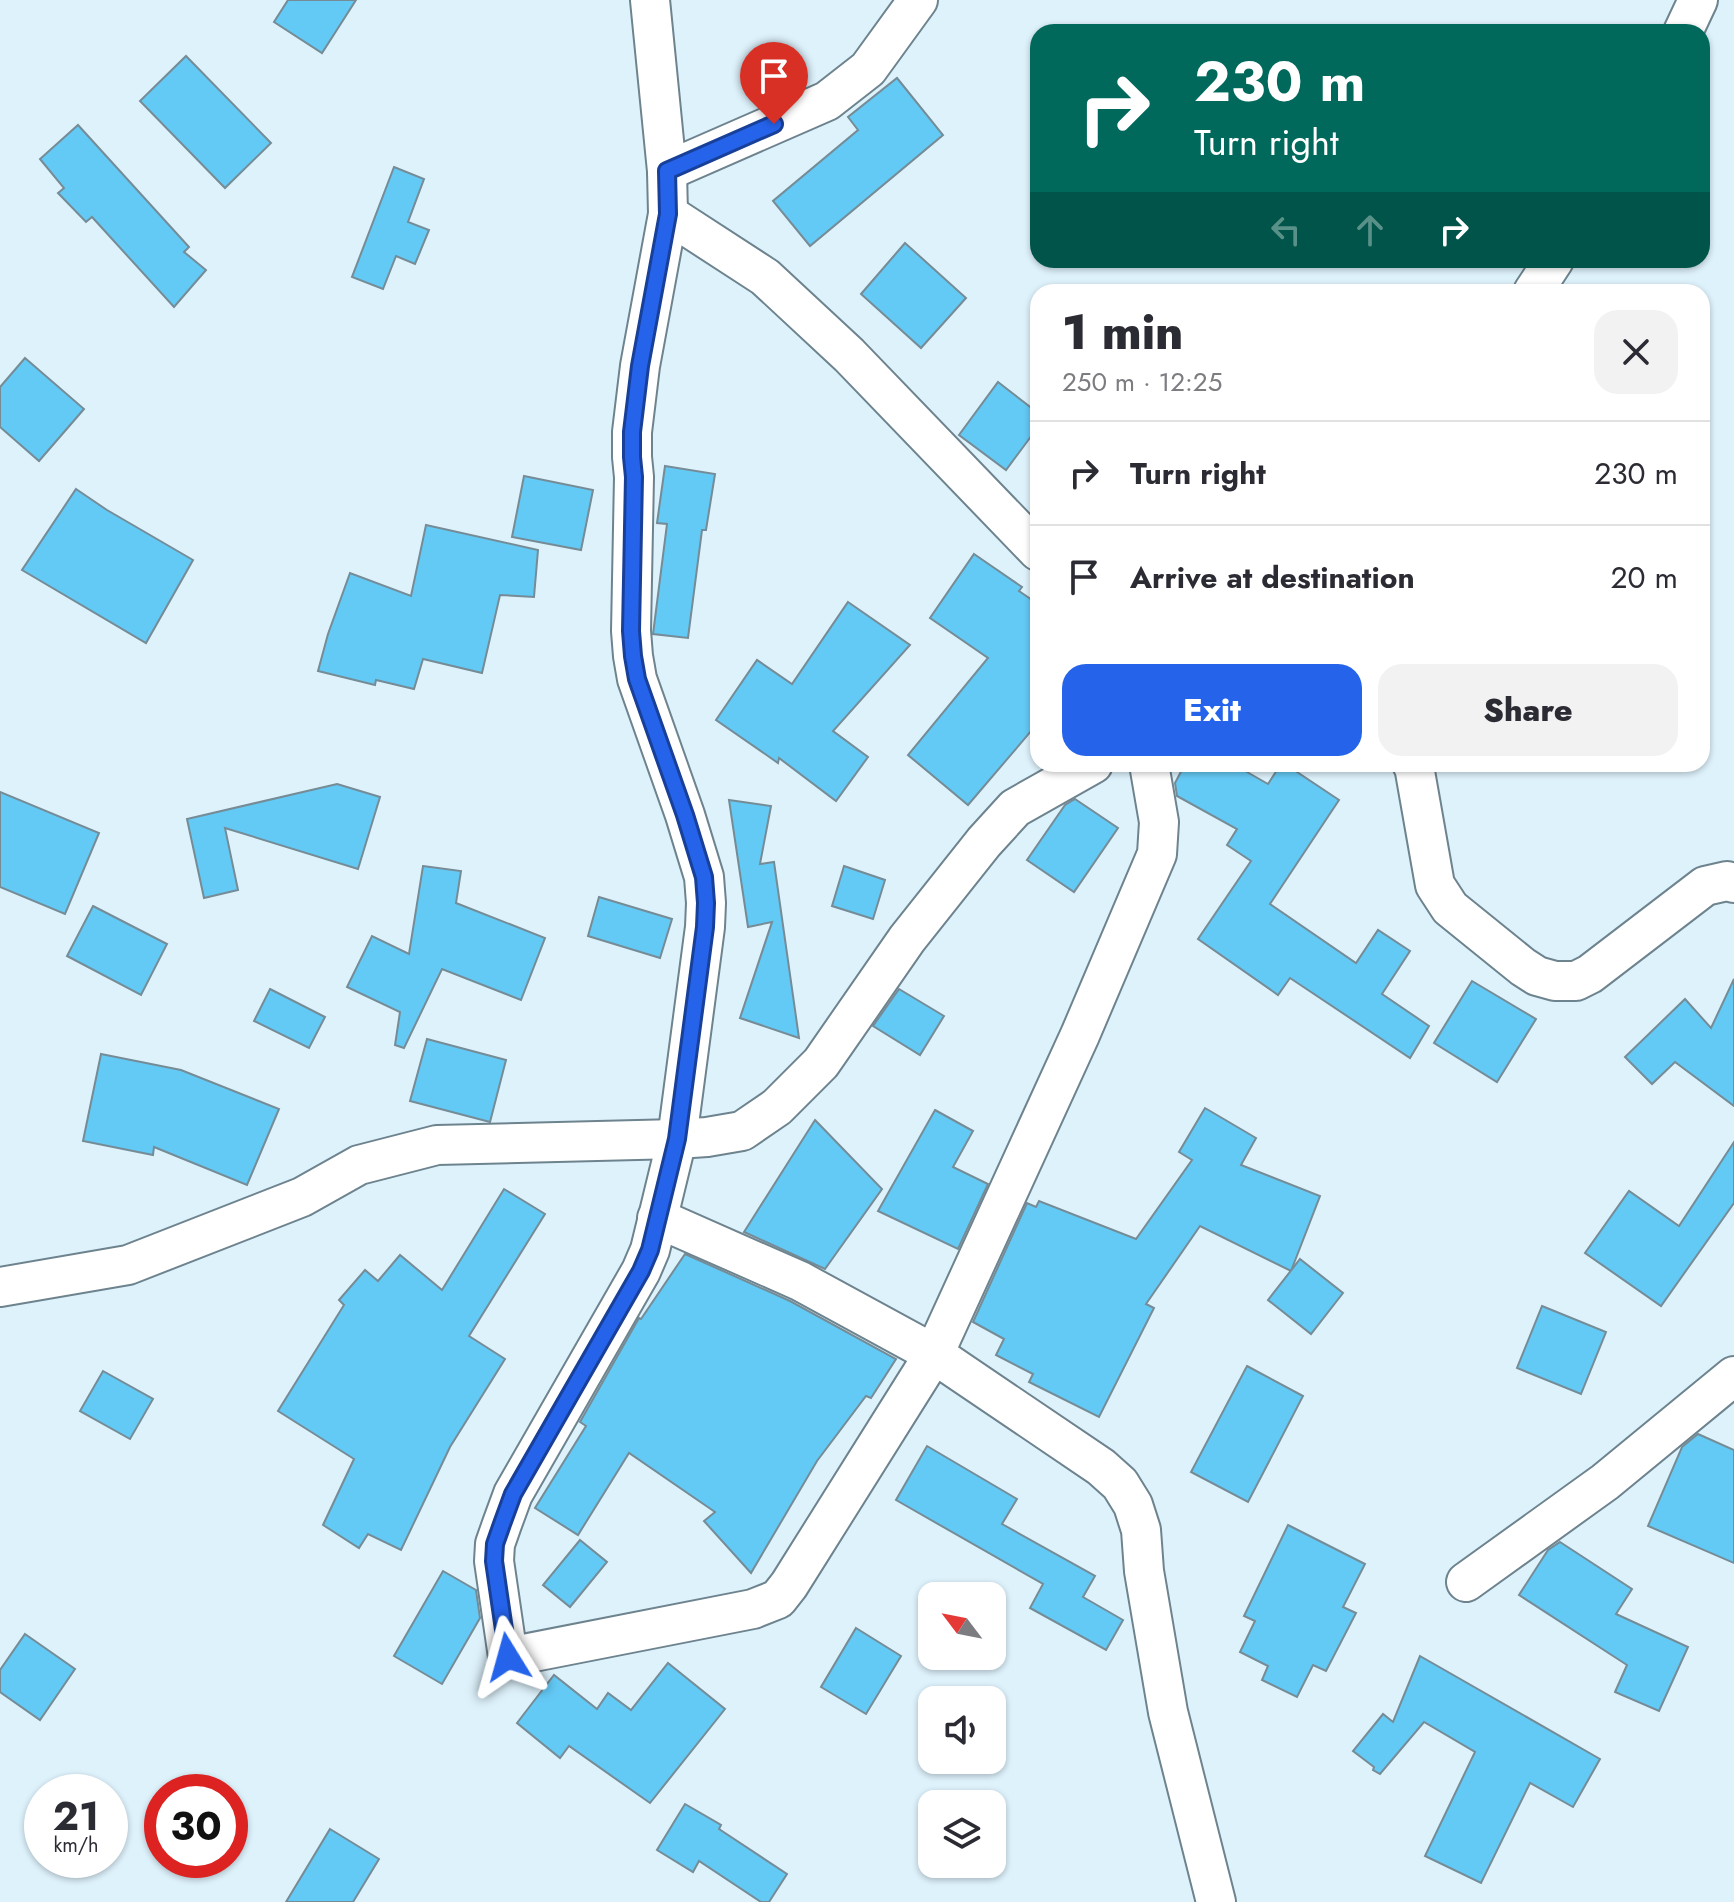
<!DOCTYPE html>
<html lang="en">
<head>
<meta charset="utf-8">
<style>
	:root { --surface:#fff; --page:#f2f2f3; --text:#2b2b33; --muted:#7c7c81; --line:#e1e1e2; --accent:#2563eb }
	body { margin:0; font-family:Jost,sans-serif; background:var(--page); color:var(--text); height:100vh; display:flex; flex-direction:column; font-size:30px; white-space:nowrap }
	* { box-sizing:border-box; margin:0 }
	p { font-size:26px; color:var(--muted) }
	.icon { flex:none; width:44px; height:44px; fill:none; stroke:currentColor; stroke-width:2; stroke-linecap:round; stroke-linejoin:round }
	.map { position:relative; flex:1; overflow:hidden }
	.panel { position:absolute; left:1030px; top:284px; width:680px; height:488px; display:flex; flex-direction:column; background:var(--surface); border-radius:24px; box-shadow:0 2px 6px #0004 }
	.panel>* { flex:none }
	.guide { position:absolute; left:1030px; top:24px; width:680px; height:244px; border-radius:24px; box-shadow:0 2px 6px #0004; background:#00695c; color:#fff; overflow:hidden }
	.needle { width:52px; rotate:302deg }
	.tools { position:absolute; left:918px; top:1582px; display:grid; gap:16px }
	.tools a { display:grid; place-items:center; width:88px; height:88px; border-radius:16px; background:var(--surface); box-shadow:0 2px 6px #0004; font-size:40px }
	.speed { position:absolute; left:24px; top:1774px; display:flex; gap:16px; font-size:40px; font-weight:700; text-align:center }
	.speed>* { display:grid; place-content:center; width:104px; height:104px; border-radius:50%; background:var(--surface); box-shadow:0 2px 6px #0004; line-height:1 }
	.speed small { font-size:20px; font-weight:400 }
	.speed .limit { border:12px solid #d22; background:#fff; color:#111 }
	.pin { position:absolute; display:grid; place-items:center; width:68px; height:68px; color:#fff; margin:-82px -34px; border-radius:50% 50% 50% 0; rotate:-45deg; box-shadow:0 0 8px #0007 }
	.pin .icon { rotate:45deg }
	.me { position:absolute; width:88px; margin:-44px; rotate:352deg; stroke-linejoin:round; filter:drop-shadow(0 0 6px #0008) }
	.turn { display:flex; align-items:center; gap:28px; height:168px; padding:0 32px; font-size:36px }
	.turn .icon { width:104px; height:104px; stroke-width:2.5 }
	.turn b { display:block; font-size:56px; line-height:68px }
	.lanes { display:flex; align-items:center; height:76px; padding:0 32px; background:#0003; justify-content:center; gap:40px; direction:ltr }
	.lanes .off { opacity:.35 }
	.round { display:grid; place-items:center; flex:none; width:84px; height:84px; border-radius:24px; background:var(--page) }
	.summary { display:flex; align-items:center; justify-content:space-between; height:136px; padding:0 32px }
	h1 { font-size:48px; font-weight:800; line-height:60px }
	.primary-button { display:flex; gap:16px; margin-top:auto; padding:16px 32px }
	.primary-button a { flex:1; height:92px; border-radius:24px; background:var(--accent); color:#fff; font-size:32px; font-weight:800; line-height:92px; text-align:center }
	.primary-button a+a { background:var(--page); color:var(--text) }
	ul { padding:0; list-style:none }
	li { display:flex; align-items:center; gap:24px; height:104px; padding:0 32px; border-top:2px solid var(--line) }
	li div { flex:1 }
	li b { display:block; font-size:30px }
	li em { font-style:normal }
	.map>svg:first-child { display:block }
</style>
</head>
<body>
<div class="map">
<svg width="1734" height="1902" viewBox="0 0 1734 1902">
	<rect width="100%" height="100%" fill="#def2fc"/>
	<g fill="#63c9f5" stroke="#758c97" stroke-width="2">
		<polygon points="288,0 356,0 322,53 274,22"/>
		<polygon points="186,56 271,143 225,188 140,101"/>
		<polygon points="897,78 943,135 810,246 773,201 858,130 848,117"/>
		<polygon points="78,125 189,247 184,252 206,270 174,307 92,217 86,222 58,193 64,188 40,159"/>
		<polygon points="394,167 424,179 408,222 429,230 415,264 396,256 383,289 352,277"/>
		<polygon points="905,243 966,298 921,348 861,294"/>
		<polygon points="25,358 84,409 39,461 0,427 0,387"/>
		<polygon points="998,382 1038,413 1038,427 1006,470 959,435"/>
		<polygon points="665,466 715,474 706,530 702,530 688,638 653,634 667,524 657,523"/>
		<polygon points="524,476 593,490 581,550 512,537"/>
		<polygon points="76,489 107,510 193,560 146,643 22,570"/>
		<polygon points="426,525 538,550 534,597 500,595 482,673 423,659 414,689 376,680 375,685 318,671 328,634 350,573 411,596"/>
		<polygon points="974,554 1022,587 1019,591 1038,604 1038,723 968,805 908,755 988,658 930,618"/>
		<polygon points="848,602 910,645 833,731 868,757 836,801 779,758 778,763 716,720 757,660 792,684"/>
		<polygon points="1185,764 1233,764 1268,784 1281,764 1285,764 1339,800 1270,904 1356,963 1378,930 1410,951 1382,994 1429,1026 1410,1058 1290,978 1278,995 1198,939 1251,861 1227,845 1237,829 1177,796 1175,783"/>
		<polygon points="337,784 380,797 358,869 225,828 238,890 204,898 187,819"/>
		<polygon points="0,792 99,833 65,914 0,887"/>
		<polygon points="1075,799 1118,828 1074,892 1027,860 1065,805"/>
		<polygon points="729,800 771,806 760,864 774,862 799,1038 740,1018 772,922 748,927"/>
		<polygon points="423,866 461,871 456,903 545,938 521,1000 442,969 404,1048 395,1045 400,1012 347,987 372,936 409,954"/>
		<polygon points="844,866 885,880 873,919 832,906"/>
		<polygon points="599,897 672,919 660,958 588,936"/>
		<polygon points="93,906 167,944 141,995 67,956"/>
		<polygon points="1734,979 1734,1106 1675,1062 1652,1084 1625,1057 1685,999 1711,1028"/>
		<polygon points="1472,981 1536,1019 1497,1082 1434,1043"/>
		<polygon points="270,989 325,1017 309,1048 254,1021"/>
		<polygon points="899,989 944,1016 920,1055 873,1026"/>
		<polygon points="427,1039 506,1060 490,1122 410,1101"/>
		<polygon points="101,1054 181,1070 279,1109 247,1185 154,1147 153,1155 83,1141"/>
		<polygon points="1205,1108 1256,1138 1241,1165 1320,1196 1291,1271 1200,1226 1146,1304 1154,1308 1099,1417 1029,1382 1033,1374 996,1355 1004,1339 973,1322 1027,1203 1036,1207 1039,1201 1136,1239 1192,1160 1179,1152"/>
		<polygon points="935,1110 973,1131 953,1167 988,1184 958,1249 878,1211"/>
		<polygon points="815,1120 882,1189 825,1269 744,1232"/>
		<polygon points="1734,1142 1734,1203 1661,1306 1585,1253 1629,1191 1679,1226"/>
		<polygon points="504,1189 545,1214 469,1336 505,1359 450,1447 401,1550 368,1534 359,1548 323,1525 354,1459 278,1411 344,1305 339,1300 365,1270 378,1281 400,1255 442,1290"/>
		<polygon points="685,1254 790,1301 896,1359 871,1398 866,1396 817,1461 751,1573 704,1521 715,1512 629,1453 578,1535 535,1508 586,1426 580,1422 639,1318 641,1319"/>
		<polygon points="1300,1259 1343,1293 1311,1334 1268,1300"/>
		<polygon points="1542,1306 1606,1332 1581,1394 1517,1368"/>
		<polygon points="1247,1366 1303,1396 1248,1502 1191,1472"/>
		<polygon points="103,1371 153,1399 130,1439 80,1411"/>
		<polygon points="1698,1434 1734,1450 1734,1563 1648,1526 1682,1447"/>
		<polygon points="927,1446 1017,1499 1002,1524 1095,1576 1083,1597 1123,1620 1106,1650 1030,1608 1043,1584 896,1500"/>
		<polygon points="1288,1525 1365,1564 1343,1607 1356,1613 1326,1671 1313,1665 1297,1697 1262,1680 1268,1666 1240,1652 1255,1621 1244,1616"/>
		<polygon points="580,1540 607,1562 570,1607 543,1585"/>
		<polygon points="1560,1542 1632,1589 1616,1614 1688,1647 1659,1711 1615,1692 1627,1665 1519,1595 1548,1550"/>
		<polygon points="443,1571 476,1590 480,1618 442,1684 394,1656"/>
		<polygon points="856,1628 901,1656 866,1714 821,1687"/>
		<polygon points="25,1634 75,1669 40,1720 0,1692 0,1670"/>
		<polygon points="1420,1656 1600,1759 1573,1807 1530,1783 1481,1883 1425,1856 1475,1752 1424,1722 1380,1774 1373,1770 1374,1767 1353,1751 1383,1714 1393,1722"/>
		<polygon points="668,1663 725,1709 650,1803 569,1746 560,1758 517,1723 554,1675 597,1709 608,1693 631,1710"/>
		<polygon points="685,1804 721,1825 719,1829 787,1874 769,1902 761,1902 699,1861 693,1872 657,1850"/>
		<polygon points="330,1829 379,1859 353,1902 286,1902"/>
	</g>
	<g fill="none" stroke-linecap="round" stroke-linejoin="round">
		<g stroke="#6d838e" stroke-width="42">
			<g id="street">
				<polyline points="650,0 667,171 668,214 640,366 632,432 632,457 634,477 631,631 633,656 637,679 685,815 704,877 706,903 705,927 677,1139 650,1250 641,1271 513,1494 502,1524 495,1544 494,1561 508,1657 753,1609 778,1599 789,1585 934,1354 1080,1035 1157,854 1159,822 1149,764"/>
				<polyline points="1683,32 1698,0"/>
				<polyline points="667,171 827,101 868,69 918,0"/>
				<polyline points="668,214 765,277 849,355 1038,551"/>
				<polyline points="1533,292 1554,260"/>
				<polyline points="1412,764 1414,766 1435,885 1450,908 1523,967 1537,976 1555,981 1576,981 1590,974 1705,886 1727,881 1734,883"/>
				<polyline points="657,1218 800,1281 934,1354 1101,1467 1120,1484 1133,1505 1141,1530 1144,1571 1168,1712 1216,1902"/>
				<polyline points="0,1287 128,1265 302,1197 359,1165 437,1145 677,1139 707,1137 742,1131 777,1107 821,1063 907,939 984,842 1015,808 1093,764"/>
				<polyline points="1466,1582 1605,1482 1734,1376"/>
			</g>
		</g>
		<use href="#street" stroke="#fff" stroke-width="38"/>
	</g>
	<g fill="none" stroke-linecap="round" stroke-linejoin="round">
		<g stroke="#184099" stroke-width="20">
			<polyline id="route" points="508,1657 494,1561 495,1544 502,1524 513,1494 641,1271 650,1250 677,1139 705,927 706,903 704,877 685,815 637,679 633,656 631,631 634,477 632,457 632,432 640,366 668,214 667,171 774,124"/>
		</g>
		<use href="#route" stroke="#2563eb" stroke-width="14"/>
	</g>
</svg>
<div class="tools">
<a><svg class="needle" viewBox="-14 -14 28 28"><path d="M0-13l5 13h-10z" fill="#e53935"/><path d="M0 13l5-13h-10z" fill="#7c7c81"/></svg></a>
<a><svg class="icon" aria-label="sound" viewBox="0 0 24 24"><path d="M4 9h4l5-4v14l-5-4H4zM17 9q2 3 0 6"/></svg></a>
<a><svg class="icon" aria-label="layers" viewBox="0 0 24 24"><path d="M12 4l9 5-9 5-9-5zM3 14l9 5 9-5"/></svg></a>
</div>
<div class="speed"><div>21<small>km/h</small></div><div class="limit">30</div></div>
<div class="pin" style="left:774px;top:124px;background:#d93025"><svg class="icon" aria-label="arrive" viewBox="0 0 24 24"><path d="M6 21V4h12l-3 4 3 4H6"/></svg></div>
<svg class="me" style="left:508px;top:1657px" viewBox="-20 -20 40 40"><path d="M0-17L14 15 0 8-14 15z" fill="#2563eb" stroke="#fff" stroke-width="4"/></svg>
<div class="guide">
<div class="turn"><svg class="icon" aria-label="right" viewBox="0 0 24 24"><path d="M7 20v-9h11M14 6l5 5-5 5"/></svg><div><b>230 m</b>Turn right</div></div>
<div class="lanes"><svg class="icon off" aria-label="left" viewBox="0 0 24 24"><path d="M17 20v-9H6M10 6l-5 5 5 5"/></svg><svg class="icon off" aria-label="ahead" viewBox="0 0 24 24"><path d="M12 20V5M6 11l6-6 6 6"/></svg><svg class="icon" aria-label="right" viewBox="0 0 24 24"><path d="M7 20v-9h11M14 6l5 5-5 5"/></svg></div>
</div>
<section class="panel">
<div class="summary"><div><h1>1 min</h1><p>250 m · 12:25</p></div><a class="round"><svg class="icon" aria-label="close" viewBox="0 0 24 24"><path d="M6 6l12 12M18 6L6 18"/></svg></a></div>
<ul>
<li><svg class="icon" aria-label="right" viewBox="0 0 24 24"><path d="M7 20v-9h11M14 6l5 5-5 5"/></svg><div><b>Turn right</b></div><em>230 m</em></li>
<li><svg class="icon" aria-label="arrive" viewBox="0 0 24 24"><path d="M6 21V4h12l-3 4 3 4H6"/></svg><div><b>Arrive at destination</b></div><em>20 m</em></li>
</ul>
<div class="primary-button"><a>Exit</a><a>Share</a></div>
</section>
</div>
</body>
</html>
